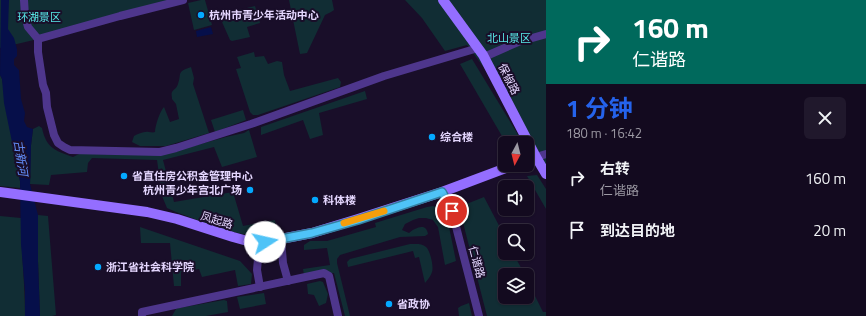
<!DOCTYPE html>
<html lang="zh">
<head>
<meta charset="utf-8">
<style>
	:root { --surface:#130a1f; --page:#20182c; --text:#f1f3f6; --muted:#9d9aa4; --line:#322b3d; --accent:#2563eb }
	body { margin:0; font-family:"Titillium Web","Noto Sans SC",sans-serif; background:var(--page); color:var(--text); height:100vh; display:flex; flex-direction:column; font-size:15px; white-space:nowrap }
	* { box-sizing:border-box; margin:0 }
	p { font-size:13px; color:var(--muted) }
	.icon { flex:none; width:22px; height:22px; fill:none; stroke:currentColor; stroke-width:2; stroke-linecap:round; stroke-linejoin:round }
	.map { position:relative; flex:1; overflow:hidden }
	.drawer { display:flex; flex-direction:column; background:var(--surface); width:320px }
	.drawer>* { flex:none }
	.top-card { background:#00695c; color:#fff; overflow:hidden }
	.needle { width:26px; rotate:187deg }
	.controls { position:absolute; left:498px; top:136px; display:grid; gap:8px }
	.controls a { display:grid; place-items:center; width:36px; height:36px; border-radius:6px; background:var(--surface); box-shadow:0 1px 3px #0004,0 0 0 1px var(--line); font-size:20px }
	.pin { position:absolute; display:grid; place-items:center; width:34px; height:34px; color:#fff; margin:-17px; border:2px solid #fff; border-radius:50%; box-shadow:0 1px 4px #0007 }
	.me { position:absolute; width:44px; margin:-22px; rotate:80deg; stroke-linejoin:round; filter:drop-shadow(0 0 3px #0008) }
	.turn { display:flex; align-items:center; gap:14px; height:84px; padding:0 20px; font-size:18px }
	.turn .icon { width:52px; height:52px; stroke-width:2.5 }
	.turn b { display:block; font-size:28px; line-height:34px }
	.round { display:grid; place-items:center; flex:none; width:42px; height:42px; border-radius:6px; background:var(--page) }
	.head { display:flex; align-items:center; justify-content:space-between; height:68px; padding:0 20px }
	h1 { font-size:24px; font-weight:700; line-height:30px; color:var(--accent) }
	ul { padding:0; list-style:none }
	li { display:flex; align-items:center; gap:12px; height:52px; padding:0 20px }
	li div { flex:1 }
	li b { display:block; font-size:15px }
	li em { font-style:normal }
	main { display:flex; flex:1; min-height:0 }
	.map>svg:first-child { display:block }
</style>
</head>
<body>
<main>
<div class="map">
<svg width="546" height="316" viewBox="0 0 546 316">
	<rect width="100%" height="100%" fill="#190e29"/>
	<g fill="#112d34">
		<polygon points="0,0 183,0 38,39 0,48"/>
		<polygon points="201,0 205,0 212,25 194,30 188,3"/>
		<polygon points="289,0 332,0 334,10 331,12 325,15 307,53 300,54"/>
		<polygon points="405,0 546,0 546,176 485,69 467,45 445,51 422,18"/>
		<polygon points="255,6 260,23 247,27 250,37 232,41 230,40 222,22 220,16 222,14"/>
		<polygon points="254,52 255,57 264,56 268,64 277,61 282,62 284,75 290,91 338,78 341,82 340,87 258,115 253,115 250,112 236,69 241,68 237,57"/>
		<polygon points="472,59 523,143 506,143 460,64"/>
		<path d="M 191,67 L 194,78 L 193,84 L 209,133 L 166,146 L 140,146 L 132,142 L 134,136 C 138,134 144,131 149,132 C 151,132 153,133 155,132 C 155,126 160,111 164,107 L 170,122 L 179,119 L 176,104 L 172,99 C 172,96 171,94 172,92 C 174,89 177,88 178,84 C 182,73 176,72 191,67 Z"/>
		<polygon points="0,75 2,79 20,181 20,188 0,186"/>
		<polygon points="365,91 367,99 319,113 323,135 310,139 303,120 261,135 261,127"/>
		<polygon points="243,110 246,120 215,132 211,120"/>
		<path d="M 39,126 L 42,128 C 46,148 56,151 73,157 L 79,154 L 91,154 L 161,155 L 226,137 L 244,133 L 249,130 L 257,157 L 222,167 L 214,147 L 163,160 L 174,202 L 233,192 L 243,226 L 275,220 L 277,233 C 251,244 202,221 176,212 L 167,208 L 162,196 L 157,160 L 92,158 L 88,163 L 87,172 L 51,175 L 49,185 L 30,184 L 31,145 L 33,129 Z"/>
		<polygon points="537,175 546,189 546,209 527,176"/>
		<polygon points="484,197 505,237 505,253 513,253 525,275 505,275 505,297 527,297 527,280 543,312 546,312 546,316 487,316 459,207"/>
		<path d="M 433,206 C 439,208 443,212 447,217 L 456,261 L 445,265 L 438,227 L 433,220 L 426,218 L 419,218 L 413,220 L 405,224 L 402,230 L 409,233 C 415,228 426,222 428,234 L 425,236 L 400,237 L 340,255 L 337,259 L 337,263 L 350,316 L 345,316 L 334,273 L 304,275 L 303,269 L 330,265 L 327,248 L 304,250 L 304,245 L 310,241 L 327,241 L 376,227 L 375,223 L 427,207 Z"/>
		<polygon points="38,215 48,216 56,315 52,316 40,316 38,262"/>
		<path d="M 0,216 L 21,218 C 21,251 25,283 25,316 L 0,316 Z"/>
		<polygon points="140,227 240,261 252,274 251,284 238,286 235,270 202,277 199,269 181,272 181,286 174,286 170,243 141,243"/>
		<path d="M 410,244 C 415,244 422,243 426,247 C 430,250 434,267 432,272 C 431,276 428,279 425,283 L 419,257 L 415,258 L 413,251 L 348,267 L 347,262 L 350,259 Z"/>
		<polygon points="320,281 323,282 328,294 326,303 319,306 314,295 308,294 307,284"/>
		<polygon points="264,293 266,304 240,309 237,297"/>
		<polygon points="224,300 227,301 228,312 206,316 172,316 176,309 179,308"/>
		<polygon points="469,303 472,316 459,316 458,308 461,306"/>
	</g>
	<g fill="#060f4a">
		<polygon points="1,0 9,0 8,29 14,38 17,49 17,56 14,59 14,65 19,70 21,99 25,113 24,121 27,127 33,129 31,145 30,184 38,215 38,262 40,316 25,316 25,291 21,244 20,181 4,103 2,79 0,75"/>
		<polygon points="211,27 213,34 197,37 196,31"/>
	</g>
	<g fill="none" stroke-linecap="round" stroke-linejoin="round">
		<g stroke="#4e368c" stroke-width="8">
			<polyline points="24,0 25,16 28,27 38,39 120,16 183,0"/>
			<polyline points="38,39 38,52 43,85 46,93 47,107 54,135 58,143 64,147 70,150 160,152 176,148 251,124 384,76 478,48"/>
			<polyline points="484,57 518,42 546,34"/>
			<polyline points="536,157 546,154"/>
			<polyline points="442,192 452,211 469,277 479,316"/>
			<polyline points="281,239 283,263 288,281"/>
			<polyline points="260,287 257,270 258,259 261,242"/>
			<polyline points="142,316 142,312 324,273 329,276 338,316"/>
		</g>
		<g stroke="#946eff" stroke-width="10">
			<polyline points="443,0 483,55 536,157 546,174"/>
			<polyline points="0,192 147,212 177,219 233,237 251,242 265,242 312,233 358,219 442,192 514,165"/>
		</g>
	</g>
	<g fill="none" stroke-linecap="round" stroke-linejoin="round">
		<g stroke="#337fa1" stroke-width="10">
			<polyline id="route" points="265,242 312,233 358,220 442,192 452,211"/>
		</g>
		<use href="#route" stroke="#4fc3f7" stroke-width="7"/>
		<polyline stroke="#f59e0b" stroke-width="7" points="344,223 384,211"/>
	</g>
	<g fill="#03a9ff" stroke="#190e29" stroke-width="1.5">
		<circle cx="201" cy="15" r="4"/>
		<circle cx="432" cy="137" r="4"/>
		<circle cx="124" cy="176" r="4"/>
		<circle cx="250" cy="190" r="4"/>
		<circle cx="315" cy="200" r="4"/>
		<circle cx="98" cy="267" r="4"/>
		<circle cx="389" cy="304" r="4"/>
	</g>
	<g text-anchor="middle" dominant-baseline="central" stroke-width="4" stroke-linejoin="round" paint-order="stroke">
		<g font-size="11" font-weight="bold" fill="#e5d7ff" stroke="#190e29" text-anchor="start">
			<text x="209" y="15">杭州市青少年活动中心</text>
			<text x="440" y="137">综合楼</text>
			<text x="132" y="176">省直住房公积金管理中心</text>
			<text x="242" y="190" text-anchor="end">杭州青少年宫北广场</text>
			<text x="323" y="200">科体楼</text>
			<text x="106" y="267">浙江省社会科学院</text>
			<text x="397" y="304">省政协</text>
		</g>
		<g font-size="11" fill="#58e9e8" stroke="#190e29">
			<text x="39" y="17">环湖景区</text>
			<text x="509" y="38">北山景区</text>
		</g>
		<g font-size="11" fill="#e5d7ff" stroke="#190e29">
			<text transform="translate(509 79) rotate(63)">保俶路</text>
			<text transform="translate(217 220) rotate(17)">凤起路</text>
			<text transform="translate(477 262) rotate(75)">仁谐路</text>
		</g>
		<g font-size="12" font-style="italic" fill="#6592ff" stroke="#190e29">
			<text transform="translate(21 158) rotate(82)">古新河</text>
		</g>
	</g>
</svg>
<div class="controls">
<a><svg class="needle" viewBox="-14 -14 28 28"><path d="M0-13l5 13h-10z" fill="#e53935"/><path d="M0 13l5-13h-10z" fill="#9d9aa4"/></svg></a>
<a><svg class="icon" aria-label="sound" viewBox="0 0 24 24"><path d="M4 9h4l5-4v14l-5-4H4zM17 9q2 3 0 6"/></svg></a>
<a><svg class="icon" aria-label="search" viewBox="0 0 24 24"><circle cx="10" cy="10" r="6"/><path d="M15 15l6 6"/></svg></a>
<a><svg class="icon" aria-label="layers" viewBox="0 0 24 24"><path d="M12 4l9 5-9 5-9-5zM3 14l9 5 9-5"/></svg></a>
</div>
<div class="pin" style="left:452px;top:211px;background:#d93025"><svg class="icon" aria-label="arrive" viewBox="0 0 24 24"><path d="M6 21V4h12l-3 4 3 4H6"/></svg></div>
<svg class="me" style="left:265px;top:242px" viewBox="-20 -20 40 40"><circle r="19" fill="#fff"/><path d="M0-13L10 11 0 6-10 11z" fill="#4fc3f7"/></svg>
</div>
<section class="drawer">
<div class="top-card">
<div class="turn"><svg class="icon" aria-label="right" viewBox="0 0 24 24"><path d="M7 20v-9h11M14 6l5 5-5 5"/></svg><div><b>160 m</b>仁谐路</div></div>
</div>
<div class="head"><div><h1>1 分钟</h1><p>180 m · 16:42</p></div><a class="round"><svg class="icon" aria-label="close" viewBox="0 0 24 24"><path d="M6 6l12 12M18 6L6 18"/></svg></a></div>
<ul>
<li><svg class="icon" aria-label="right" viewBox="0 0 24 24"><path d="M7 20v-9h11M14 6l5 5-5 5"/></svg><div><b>右转</b><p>仁谐路</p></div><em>160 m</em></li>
<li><svg class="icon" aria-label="arrive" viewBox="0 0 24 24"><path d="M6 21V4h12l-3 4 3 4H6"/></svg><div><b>到达目的地</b></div><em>20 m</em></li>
</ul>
</section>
</main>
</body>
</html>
